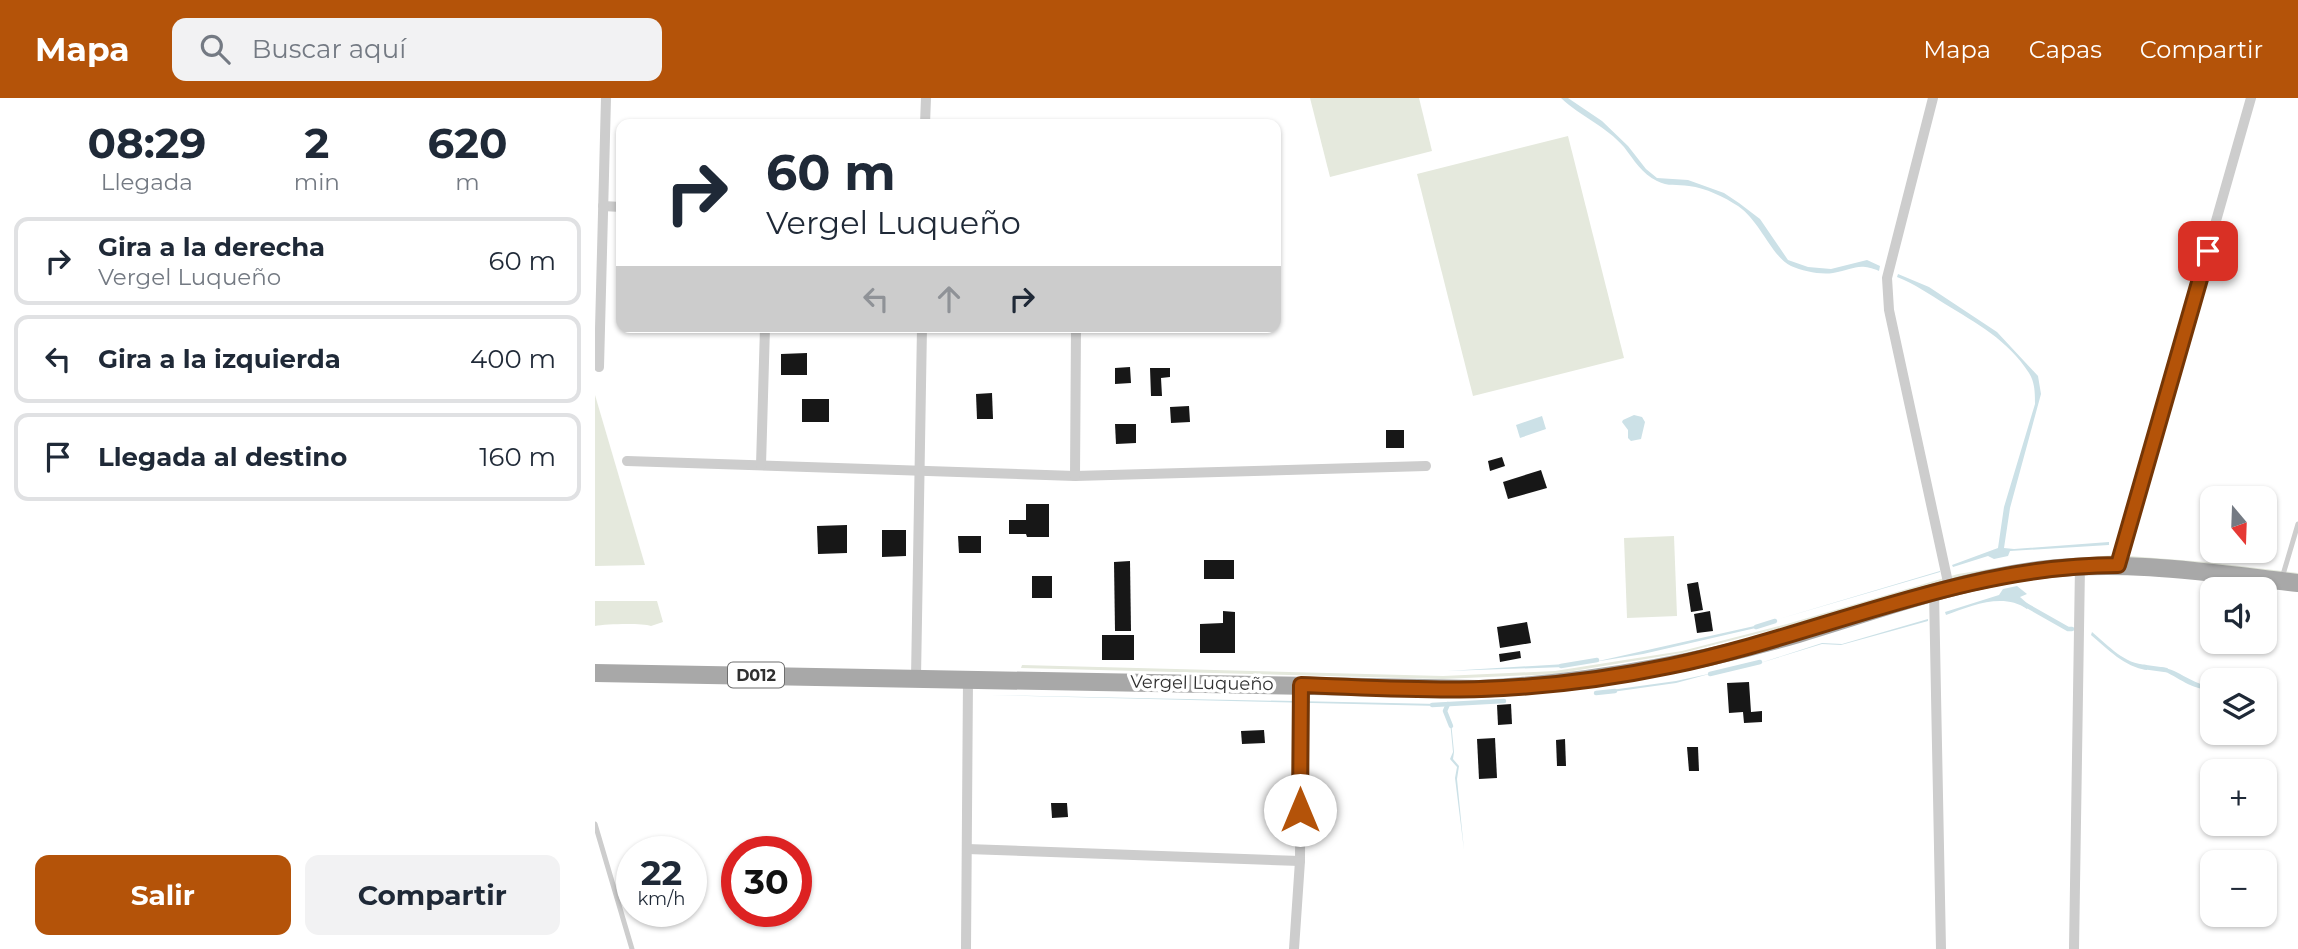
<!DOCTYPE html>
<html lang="es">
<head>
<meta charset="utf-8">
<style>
	:root { --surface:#fff; --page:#f2f2f3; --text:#1f2937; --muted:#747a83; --line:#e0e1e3; --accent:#b45309 }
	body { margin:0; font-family:Montserrat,sans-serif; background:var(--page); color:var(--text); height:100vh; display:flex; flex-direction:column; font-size:26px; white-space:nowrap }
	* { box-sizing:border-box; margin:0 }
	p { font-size:23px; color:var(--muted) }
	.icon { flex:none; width:38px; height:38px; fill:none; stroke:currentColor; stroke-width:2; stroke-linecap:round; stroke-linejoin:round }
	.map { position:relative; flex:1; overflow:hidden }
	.drawer { display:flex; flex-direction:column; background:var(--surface); width:595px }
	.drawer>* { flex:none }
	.hud { position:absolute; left:21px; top:21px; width:665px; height:214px; border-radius:14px; box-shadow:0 2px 5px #0004; background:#fff; color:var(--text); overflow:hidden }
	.needle { width:46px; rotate:161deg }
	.controls { position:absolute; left:1605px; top:388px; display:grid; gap:14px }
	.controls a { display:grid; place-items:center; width:77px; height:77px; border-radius:14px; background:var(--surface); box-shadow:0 2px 5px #0004; font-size:35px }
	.speed { position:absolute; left:21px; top:738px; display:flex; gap:14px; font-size:35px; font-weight:700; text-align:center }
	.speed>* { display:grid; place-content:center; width:91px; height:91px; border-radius:50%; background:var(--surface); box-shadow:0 2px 5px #0004; line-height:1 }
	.speed small { font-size:18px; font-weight:400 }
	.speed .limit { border:10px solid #d22; background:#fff; color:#111 }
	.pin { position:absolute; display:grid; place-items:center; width:60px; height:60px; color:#fff; margin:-30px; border-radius:14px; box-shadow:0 4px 10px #0006 }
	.me { position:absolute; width:77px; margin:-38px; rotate:0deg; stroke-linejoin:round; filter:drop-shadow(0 0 5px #0008) }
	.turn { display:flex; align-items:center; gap:24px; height:147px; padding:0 35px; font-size:32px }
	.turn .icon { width:91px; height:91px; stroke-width:2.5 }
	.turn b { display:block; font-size:49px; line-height:60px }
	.lanes { display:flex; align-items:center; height:66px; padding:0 35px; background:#0003; justify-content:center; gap:35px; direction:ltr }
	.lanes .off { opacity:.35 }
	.eta { display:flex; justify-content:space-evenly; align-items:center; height:119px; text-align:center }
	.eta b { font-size:42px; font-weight:700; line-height:49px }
	.cta { display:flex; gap:14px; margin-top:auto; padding:14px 35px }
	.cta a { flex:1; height:80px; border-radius:14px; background:var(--accent); color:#fff; font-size:28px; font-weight:700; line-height:80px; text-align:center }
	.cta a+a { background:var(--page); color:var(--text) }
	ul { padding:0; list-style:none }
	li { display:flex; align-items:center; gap:21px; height:88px; margin:0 14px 10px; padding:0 21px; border:4px solid var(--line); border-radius:14px }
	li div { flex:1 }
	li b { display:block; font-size:26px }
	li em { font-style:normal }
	header { display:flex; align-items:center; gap:42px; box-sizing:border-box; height:98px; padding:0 35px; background:var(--accent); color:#fff }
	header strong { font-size:33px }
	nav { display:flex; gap:38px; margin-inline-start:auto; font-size:24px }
	.search { width:490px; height:63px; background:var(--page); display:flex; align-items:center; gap:18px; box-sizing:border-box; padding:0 24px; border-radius:14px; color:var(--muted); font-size:26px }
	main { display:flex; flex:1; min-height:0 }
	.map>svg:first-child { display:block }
</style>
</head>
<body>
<header>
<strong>Mapa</strong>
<div class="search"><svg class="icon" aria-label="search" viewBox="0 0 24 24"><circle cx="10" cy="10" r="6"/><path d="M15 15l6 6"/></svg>Buscar aquí</div>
<nav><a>Mapa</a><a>Capas</a><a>Compartir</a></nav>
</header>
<main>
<section class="drawer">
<div class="eta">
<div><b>08:29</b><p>Llegada</p></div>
<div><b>2</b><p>min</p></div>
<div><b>620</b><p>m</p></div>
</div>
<ul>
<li><svg class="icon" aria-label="right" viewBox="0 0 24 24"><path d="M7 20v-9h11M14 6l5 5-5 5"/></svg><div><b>Gira a la derecha</b><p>Vergel Luqueño</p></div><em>60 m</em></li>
<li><svg class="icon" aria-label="left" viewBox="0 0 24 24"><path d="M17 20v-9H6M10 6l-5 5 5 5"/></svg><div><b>Gira a la izquierda</b></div><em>400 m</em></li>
<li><svg class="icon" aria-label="arrive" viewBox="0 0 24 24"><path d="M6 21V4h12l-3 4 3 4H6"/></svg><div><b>Llegada al destino</b></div><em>160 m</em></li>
</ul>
<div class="cta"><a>Salir</a><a>Compartir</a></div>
</section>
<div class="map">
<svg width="1703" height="851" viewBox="0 0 1703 851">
	<rect width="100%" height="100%" fill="#fff"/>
	<g fill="#e5e9dd">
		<polygon points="715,0 824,0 837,53 735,79"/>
		<polygon points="973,38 1029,260 878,298 822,76"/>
		<polygon points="0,297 50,467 0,468"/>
		<polygon points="1079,438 1082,518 1032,520 1029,440"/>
		<polygon points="1521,457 1611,464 1703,475 1703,478 1397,472 1363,479 1193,528 1087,555 960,576 848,581 426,570 427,567 848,578 960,573 1087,553 1192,526 1363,476 1443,463"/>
		<path d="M 0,503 L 62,503 L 68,524 L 56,528 C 47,525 11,526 0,528 Z"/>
	</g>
	<g fill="#cce1e7">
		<path d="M 966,0 L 973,0 L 1007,23 L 1033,48 L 1051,71 L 1062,80 L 1093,82 L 1129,95 L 1144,105 L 1165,121 L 1193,162 L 1213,169 L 1236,171 L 1272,162 L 1285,168 L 1284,173 C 1262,164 1259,172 1238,175 C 1225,177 1208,173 1196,168 C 1176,158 1166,124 1143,108 C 1129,99 1111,90 1094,88 C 1082,86 1073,89 1062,83 C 1047,76 1039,62 1029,49 C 1011,28 986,19 966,0 Z"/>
		<path d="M 1303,176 L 1334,189 L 1402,234 L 1443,278 L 1446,296 L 1415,410 L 1409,450 L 1419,451 L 1514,444 L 1514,447 L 1415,453 L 1413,458 L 1399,461 L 1393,458 L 1358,469 L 1357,467 L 1403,450 L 1409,409 L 1440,306 C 1440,296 1440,284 1434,275 C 1413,242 1381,225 1350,206 C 1334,196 1320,186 1302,179 Z"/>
		<polygon points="1039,317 1047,319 1050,324 1046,341 1036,343 1033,340 1033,332 1027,324 1028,322"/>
		<polygon points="947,318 951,331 925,340 921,327"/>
		<polygon points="1345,473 1345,474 1174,524"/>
		<path d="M 1422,488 L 1432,496 L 1425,499 L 1434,507 L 1432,511 C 1408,494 1376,508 1351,517 L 1350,514 L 1404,497 L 1408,491 Z"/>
		<polygon points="1333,521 1333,523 1246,547 1227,546 1162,566 1227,545 1247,546"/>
		<polygon points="1164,527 1165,529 1048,556 999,564"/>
		<path d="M 1497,534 C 1514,548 1529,566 1552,567 L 1552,572 C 1529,569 1513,551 1496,537 Z"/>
		<polygon points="971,566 970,569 852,573"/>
		<path d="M 1566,569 C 1585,572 1597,587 1617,588 L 1617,592 C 1596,592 1584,579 1566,572 Z"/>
		<polygon points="1118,575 1081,585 1017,594 1016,592 1081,583"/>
		<polygon points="395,597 844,606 843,608"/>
		<polygon points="856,623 859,654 858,661 864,668 862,681 869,752 860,680 862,669 855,661 858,654 855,623"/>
	</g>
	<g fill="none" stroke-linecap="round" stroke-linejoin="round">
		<g stroke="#cce1e7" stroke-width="4.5">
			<polyline points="1429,506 1473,531 1477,531"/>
			<polyline points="1161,529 1180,523"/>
			<polyline points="966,568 1002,562"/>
			<polyline points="1549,569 1571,572"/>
			<polyline points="1115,576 1165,564"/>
			<polyline points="1001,595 1020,593"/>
			<polyline points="853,606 850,613 856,628"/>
			<polyline points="837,607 909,603"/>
		</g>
	</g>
	<g fill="#171717">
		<polygon points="212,255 212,277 186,277 186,256"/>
		<polygon points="535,269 536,285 520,286 520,270"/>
		<polygon points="555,270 575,270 575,279 566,280 567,298 556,298"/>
		<polygon points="397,295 398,321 382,321 381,296"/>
		<rect x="207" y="301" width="27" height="23"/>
		<polygon points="594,308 595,324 576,325 575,309"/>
		<polygon points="520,326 541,326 541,345 521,346"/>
		<rect x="791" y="332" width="18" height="18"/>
		<polygon points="907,359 910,368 895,373 893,363"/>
		<polygon points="946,372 952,390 913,401 908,384"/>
		<polygon points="431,406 454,406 454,439 432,439 431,436 414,436 414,422 431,422"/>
		<polygon points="252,427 252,455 223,456 222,428"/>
		<polygon points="287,432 311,432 311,458 287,459"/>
		<polygon points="363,438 386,438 386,455 364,455"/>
		<rect x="609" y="462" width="30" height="19"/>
		<polygon points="535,463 536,533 520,533 519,464"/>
		<rect x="437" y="478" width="20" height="22"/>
		<polygon points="1103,484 1108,512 1096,514 1092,486"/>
		<polygon points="628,513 640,514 640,555 605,555 605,526 628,525"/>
		<polygon points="1115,513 1118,533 1102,535 1099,516"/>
		<polygon points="932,524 936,545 905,550 902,529"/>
		<rect x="507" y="537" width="32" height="25"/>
		<polygon points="925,553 926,560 905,564 904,556"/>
		<polygon points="1154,584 1156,614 1167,613 1167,624 1149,625 1148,614 1134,615 1132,585"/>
		<polygon points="916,606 917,626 903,627 902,607"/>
		<polygon points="669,632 670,645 647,646 646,633"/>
		<polygon points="900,640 902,680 884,681 882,641"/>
		<polygon points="970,641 971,668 962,668 961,642"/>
		<polygon points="1092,649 1103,649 1104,673 1094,673"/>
		<polygon points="456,705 472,705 473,719 457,720"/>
	</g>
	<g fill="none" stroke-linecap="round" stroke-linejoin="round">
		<g stroke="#cdcdcd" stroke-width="5">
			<polyline points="1687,480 1703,426"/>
			<polyline points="0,726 37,851"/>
		</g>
		<g stroke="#cdcdcd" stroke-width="10">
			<polyline points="1338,0 1292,180 1294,212 1354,489"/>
			<polyline points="330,26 331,0"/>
			<polyline points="8,108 26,109"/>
			<polyline points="4,269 11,0"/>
			<polyline points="32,363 480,378 831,368"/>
			<polyline points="166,367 170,229"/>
			<polyline points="480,378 481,229"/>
			<polyline points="1523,467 1656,0"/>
			<polyline points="1339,494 1346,851"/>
			<polyline points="321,580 327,229"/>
			<polyline points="372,751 705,763"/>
			<polyline points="371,851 373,581"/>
			<polyline points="699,851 705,763 706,587"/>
			<polyline points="1479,851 1485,468"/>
		</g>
		<path stroke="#a8a8a8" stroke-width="18" d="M 0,575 L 884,591 C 994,585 1097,567 1203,536 C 1283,512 1361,483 1444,472 C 1531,461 1616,475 1703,485"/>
	</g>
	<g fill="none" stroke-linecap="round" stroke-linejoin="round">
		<g stroke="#753606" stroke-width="18">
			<path id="route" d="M 705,712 L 706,587 C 766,589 826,593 886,591 C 949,589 1013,581 1075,568 C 1225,537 1367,467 1523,467 L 1613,153"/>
		</g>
		<use href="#route" stroke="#b45309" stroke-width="12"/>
	</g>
	<g text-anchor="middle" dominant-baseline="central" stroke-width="7" stroke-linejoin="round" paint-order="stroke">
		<rect fill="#fff" stroke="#6e6e6e" stroke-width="2" x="133" y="564.5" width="56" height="25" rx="5"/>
		<g font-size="16" font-weight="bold" fill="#303030">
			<text x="161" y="577">D012</text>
		</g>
		<g font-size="18" fill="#303030" stroke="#fff">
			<text transform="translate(607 585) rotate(1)">Vergel Luqueño</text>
		</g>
	</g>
</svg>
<div class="controls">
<a><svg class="needle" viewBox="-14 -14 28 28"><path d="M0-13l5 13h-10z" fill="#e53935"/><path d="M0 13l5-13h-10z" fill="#747a83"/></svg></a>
<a><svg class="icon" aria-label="sound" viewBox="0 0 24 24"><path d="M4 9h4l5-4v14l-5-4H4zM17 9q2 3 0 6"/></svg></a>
<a><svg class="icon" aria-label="layers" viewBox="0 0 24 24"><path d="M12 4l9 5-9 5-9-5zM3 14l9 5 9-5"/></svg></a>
<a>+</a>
<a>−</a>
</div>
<div class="speed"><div>22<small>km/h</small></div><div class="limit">30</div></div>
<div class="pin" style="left:1613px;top:153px;background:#d93025"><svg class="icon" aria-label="arrive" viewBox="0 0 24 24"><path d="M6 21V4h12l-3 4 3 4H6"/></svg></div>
<svg class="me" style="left:705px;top:712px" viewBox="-20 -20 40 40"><circle r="19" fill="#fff"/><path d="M0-13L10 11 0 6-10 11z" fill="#b45309"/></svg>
<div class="hud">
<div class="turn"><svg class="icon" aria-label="right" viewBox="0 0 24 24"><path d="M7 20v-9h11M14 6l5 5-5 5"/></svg><div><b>60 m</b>Vergel Luqueño</div></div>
<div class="lanes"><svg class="icon off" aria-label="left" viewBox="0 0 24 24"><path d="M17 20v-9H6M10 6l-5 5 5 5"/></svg><svg class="icon off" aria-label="ahead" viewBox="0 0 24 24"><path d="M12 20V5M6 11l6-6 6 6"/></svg><svg class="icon" aria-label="right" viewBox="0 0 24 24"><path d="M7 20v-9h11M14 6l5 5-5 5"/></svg></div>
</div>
</div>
</main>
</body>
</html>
